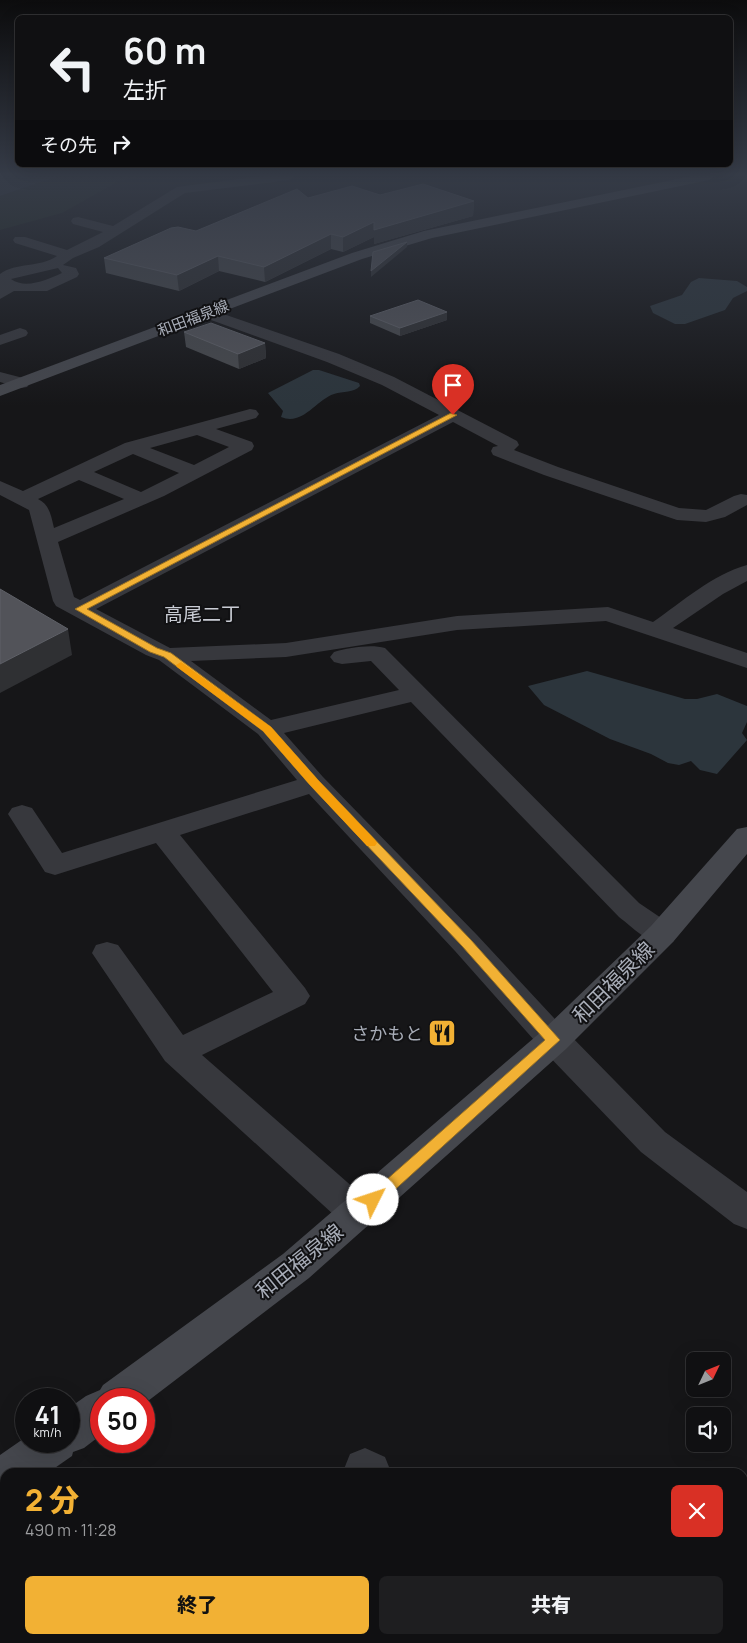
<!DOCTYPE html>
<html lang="ja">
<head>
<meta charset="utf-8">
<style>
	:root { --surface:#101012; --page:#1e1e20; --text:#f1f3f6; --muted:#9c9d9f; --line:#303032; --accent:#f2b134 }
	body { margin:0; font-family:Manrope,"Noto Sans JP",sans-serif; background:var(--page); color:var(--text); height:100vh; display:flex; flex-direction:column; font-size:19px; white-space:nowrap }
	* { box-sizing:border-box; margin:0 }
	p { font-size:16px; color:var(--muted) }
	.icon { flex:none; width:28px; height:28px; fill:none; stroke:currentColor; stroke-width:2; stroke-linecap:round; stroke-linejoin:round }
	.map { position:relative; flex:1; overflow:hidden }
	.drawer { position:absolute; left:0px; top:1468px; width:748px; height:176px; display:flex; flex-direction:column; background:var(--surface); border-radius:15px 15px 0 0; box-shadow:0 5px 20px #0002,0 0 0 1px var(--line) }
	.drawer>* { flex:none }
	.hud { position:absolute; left:15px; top:15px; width:718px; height:152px; border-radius:8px; box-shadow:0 5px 20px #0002,0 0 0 1px var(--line); background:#101012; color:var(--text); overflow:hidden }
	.needle { width:32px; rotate:47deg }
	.tools { position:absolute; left:686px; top:1352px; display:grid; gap:10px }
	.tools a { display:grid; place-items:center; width:45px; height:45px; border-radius:8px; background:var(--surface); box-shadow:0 5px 20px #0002,0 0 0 1px var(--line); font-size:25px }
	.speed { position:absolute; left:15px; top:1388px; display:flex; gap:10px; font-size:25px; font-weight:700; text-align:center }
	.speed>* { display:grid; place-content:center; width:65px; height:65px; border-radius:50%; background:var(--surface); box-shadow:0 5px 20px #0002,0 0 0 1px var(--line); line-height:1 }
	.speed small { font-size:12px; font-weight:400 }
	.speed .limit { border:8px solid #d22; background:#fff; color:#111 }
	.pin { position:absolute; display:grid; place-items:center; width:42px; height:42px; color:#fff; margin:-51px -21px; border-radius:50% 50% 50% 0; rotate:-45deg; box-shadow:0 0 5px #0007 }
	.pin .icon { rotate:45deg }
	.me { position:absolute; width:55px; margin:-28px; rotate:49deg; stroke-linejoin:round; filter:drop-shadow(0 0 4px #0008) }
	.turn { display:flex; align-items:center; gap:18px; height:105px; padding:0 25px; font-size:22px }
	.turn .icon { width:65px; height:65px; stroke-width:2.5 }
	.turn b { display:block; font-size:35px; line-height:42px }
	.then { display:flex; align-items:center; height:48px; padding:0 25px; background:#0003; gap:10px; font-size:19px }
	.round { display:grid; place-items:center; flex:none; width:52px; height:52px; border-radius:8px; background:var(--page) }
	.headline { display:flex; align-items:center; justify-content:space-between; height:85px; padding:0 25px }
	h1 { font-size:30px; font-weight:800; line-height:38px; color:var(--accent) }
	.cta { display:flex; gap:10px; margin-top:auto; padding:10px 25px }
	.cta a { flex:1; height:58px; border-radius:8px; background:var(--accent); color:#111; font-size:20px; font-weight:800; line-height:58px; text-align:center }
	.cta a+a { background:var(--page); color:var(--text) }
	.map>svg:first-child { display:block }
</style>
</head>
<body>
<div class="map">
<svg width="747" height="1643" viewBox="0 0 747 1643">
	<rect width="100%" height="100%" fill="#161618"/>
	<polygon fill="#1e261f" points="58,176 145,176 119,181 62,213 0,230 0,196"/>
	<g fill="#2c353c">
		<polygon points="0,176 59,176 0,196"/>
		<polygon points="699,278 737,281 747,287 747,291 733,298 725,310 685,324 675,324 653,313 650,306 682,295 691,282"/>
		<path d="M 313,370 L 319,370 L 359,383 L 360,386 C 354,393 343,391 334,394 C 316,400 303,426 281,417 L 283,411 L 268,393 Z"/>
		<polygon points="587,671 685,699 697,699 717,694 747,706 747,722 742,733 747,740 717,774 700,770 691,761 679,765 668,763 651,754 610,739 544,705 528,686"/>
	</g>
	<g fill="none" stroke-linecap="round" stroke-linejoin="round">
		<g fill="#37383d" fill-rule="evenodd">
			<path d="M 262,176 L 295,176 L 289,180 L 185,193 L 99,247 L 73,258 L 63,265 L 76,268 L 79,274 L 77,277 L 47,291 L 14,291 L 0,299 L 0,274 C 16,262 40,268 57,256 L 15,243 L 13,240 L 15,237 L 25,237 L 67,250 L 103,232 L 73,224 L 71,221 L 73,218 L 78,217 L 113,226 L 177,187 ZM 58,268 L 62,273 C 48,279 26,290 11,279 Z"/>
			<path d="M 206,308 L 339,354 L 394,377 L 517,441 L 519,445 L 514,450 L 558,467 L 679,508 L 706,510 L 734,496 L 741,494 L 747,495 L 747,505 L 725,517 L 706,522 L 677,520 L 544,475 L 493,455 L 491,451 L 493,447 L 498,446 L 453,422 L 96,609 L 170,648 L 286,643 L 457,616 L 608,607 L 653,622 C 682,602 713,574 747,565 L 747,581 L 723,594 L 673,628 L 747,653 L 747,668 L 606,621 L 457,630 L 286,657 L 191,661 L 271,720 L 399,690 L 371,661 L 342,664 L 334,662 L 330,657 L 334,652 C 349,648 370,644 385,648 L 639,903 L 673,926 L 677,934 L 673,942 C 651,948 636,930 619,917 L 411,702 L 284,733 L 323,777 L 477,935 L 566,1031 L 665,1132 L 747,1192 L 747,1229 L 734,1224 L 641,1152 L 542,1049 L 455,951 L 309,794 L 180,835 L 305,988 L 310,996 L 305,1004 L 202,1055 L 371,1203 L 376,1214 L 371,1225 L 358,1230 L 345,1225 L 165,1061 L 92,953 L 96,945 L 107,942 L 118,945 L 183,1035 L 273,992 L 156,843 L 55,875 L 45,872 L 8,814 L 12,808 L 22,805 L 32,808 L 62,853 L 297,780 L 258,734 L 159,660 L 146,655 L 56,606 L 53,601 L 29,510 L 0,495 L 0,481 L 23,491 L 125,443 L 250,409 L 256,410 L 259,414 L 256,418 L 216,429 L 252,442 L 254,446 L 252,450 L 164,496 L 58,542 L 74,597 L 80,600 L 439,415 L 382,385 L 327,362 L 200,316 L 198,313 L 200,310 ZM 197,435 L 229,447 L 194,465 L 150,448 ZM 133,454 L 179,473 L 141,492 L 94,472 ZM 79,480 L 124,499 L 54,528 C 51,516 50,505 38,499 Z"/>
			<polygon points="20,328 26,330 28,333 26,336 0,345 0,335"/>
			<polygon points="0,372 27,379 30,383 27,387 21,388 0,382"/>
			<polygon points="365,1448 385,1457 391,1472 345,1472 344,1469 350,1454"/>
			<polygon points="657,1639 717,1639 718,1643 658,1643"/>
		</g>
		<g fill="#45474d" fill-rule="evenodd">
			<polygon points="692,176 715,176 709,180 432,238 362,259 0,396 0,385 352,253 424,231"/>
			<polygon points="747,827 747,854 673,942 566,1049 309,1278 144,1404 144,1399 101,1399 101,1435 84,1448 73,1452 72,1456 49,1472 5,1472 5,1490 0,1488 0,1455 26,1437 26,1441 69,1441 69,1408 86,1396 100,1390 103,1385 283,1254 542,1031 651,926 737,829"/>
		</g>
	</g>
	<g fill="#47494d">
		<polygon points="380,195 474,201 473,216 374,244 374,237 343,252 331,249 265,282 219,271 179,291 106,273 104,258 308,198"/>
		<polygon points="370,316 447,320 400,336 370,323"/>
		<polygon points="184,332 265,343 266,358 239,369 186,347"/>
	</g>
	<g fill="#2f3033">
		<polygon points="474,201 473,216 374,244 374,237 343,252 343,237 374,222"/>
		<polygon points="331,234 331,249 265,282 264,267"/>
		<polygon points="407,242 407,247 371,277 371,271"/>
		<polygon points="218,256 219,271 179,291 177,275"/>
		<polygon points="447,312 447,320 400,336 400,328"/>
		<polygon points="265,343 266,358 239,369 238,354"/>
		<polygon points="68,629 72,655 0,693 0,664"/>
	</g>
	<g fill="#525359" stroke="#5f6168">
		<polygon points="423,184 474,201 374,230 374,222 343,237 331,234 264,267 218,256 177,275 104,258 171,228 178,227 196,231 297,189 308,198 352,186 380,195"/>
		<polygon points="407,242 371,271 373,252"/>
		<polygon points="418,300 447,312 400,328 370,316"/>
		<polygon points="211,323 265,343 238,354 184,332"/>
		<polygon points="0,589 68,629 0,664"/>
	</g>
	<linearGradient id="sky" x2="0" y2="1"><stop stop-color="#0c0c0d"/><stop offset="0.43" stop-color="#363c48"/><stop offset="1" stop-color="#363c48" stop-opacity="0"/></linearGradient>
	<rect width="747" height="406" fill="url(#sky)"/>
	<polygon fill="#f2b134" stroke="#9d7322" points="451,413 457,415 87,609 157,648 171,653 271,727 318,780 471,940 560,1040 378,1205 373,1207 368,1205 365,1200 368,1196 545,1040 462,946 310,785 263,731 164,657 150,652 75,609"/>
	<polygon fill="#f59e0b" points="181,662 271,727 318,780 375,840 377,843 375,846 367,846 310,785 263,731 177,667 176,665"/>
	<defs>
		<g id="restaurant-square" transform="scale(1.4375)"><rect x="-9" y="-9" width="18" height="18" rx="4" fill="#f2b134" stroke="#111113"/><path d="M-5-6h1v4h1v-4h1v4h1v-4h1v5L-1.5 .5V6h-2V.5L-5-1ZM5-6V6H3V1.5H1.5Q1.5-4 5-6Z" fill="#111"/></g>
	</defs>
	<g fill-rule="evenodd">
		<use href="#restaurant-square" x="442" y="1033"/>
	</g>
	<g text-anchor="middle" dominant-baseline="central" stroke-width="4" stroke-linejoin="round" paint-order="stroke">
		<g font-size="15" fill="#a8adb8" stroke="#111113">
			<text transform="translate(193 318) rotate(-21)">和田福泉線</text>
		</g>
		<g font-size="18" fill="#a8adb8" stroke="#111113" text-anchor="end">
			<text x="423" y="1033">さかもと</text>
		</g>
		<g font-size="19" fill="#c9ccd4" stroke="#111113">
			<text x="202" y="614">高尾二丁</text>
		</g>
		<g font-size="21" fill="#a8adb8" stroke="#111113">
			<text transform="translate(613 982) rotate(-45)">和田福泉線</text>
			<text transform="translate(299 1261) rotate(-39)">和田福泉線</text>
		</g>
	</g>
</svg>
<div class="tools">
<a><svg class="needle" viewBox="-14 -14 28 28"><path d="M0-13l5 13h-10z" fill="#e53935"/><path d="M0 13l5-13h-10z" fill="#9c9d9f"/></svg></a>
<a><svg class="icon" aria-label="sound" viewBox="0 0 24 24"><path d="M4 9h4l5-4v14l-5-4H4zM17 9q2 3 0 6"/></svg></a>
</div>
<div class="speed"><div>41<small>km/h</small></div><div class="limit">50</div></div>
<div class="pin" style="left:453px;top:415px;background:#d93025"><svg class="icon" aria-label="arrive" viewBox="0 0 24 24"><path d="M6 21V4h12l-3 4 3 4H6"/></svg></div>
<svg class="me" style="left:373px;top:1200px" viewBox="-20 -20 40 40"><circle r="19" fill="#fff"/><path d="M0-13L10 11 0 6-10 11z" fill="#f2b134"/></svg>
<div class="hud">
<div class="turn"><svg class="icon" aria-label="left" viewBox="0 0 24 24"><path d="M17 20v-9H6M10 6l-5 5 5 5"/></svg><div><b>60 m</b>左折</div></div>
<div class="then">その先<svg class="icon" aria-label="right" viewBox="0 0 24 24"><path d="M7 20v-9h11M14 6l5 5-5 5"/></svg></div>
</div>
<section class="drawer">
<div class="headline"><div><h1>2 分</h1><p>490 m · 11:28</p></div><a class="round" style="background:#d93025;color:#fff"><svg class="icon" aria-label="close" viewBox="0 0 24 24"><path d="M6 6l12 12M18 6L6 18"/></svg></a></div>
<div class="cta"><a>終了</a><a>共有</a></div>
</section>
</div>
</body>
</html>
